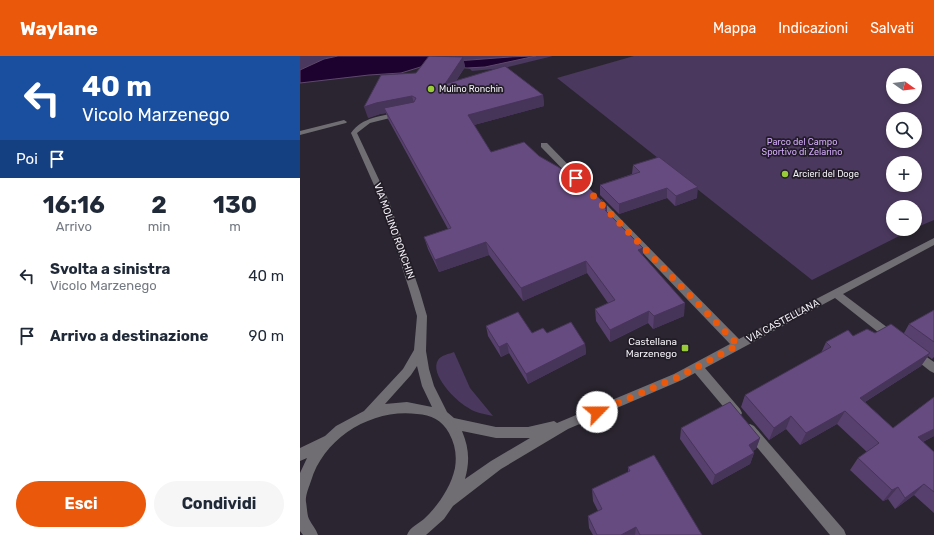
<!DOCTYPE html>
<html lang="it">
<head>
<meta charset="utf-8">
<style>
	:root { --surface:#fff; --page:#f6f6f7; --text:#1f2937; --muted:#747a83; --accent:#ea580c }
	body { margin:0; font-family:Rubik,sans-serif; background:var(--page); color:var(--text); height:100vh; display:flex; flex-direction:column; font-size:15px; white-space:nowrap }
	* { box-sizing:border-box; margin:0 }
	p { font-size:13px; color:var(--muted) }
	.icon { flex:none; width:22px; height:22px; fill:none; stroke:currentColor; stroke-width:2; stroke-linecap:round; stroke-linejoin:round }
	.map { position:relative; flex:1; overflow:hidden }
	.details { display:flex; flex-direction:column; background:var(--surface); width:300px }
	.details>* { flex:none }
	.guide { background:#1a4fa0; color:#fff; overflow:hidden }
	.needle { width:26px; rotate:104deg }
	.fabs { position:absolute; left:586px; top:12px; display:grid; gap:8px }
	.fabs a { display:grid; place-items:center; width:36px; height:36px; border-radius:50%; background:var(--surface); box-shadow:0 2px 6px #0003; font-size:20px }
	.pin { position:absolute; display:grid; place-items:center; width:34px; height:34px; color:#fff; margin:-17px; border:2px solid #fff; border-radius:50%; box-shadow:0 1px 4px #0007 }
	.me { position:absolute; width:44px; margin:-22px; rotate:67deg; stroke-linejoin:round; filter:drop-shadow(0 0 3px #0008) }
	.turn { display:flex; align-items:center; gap:14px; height:84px; padding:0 16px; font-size:18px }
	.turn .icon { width:52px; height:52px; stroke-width:2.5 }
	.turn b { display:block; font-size:28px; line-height:34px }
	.then { display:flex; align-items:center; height:38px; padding:0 16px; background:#0003; gap:8px; font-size:15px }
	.eta { display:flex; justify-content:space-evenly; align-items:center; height:68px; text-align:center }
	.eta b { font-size:24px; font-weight:700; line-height:28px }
	.primary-button { display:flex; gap:8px; margin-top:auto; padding:8px 16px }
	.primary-button a { flex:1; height:46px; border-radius:24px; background:var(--accent); color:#fff; font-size:16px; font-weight:700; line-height:46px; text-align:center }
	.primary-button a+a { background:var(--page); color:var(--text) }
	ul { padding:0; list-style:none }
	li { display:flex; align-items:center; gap:12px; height:60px; padding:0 16px }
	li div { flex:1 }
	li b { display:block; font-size:15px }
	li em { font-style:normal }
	header { display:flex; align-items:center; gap:24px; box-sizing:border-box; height:56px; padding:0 20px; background:var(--accent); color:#fff }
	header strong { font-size:19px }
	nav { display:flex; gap:22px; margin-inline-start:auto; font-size:14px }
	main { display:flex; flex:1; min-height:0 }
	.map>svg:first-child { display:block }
</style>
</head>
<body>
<header>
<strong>Waylane</strong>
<nav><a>Mappa</a><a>Indicazioni</a><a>Salvati</a></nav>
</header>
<main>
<section class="details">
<div class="guide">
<div class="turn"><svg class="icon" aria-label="left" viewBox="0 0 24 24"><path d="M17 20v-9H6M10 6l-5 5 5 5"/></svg><div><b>40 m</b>Vicolo Marzenego</div></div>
<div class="then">Poi<svg class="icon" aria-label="arrive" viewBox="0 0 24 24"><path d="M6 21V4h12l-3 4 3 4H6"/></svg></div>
</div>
<div class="eta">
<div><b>16:16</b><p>Arrivo</p></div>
<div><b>2</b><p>min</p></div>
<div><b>130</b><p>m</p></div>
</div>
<ul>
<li><svg class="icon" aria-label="left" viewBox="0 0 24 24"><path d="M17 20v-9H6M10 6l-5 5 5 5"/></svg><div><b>Svolta a sinistra</b><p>Vicolo Marzenego</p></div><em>40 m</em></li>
<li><svg class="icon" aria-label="arrive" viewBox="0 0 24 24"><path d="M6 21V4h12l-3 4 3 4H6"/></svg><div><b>Arrivo a destinazione</b></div><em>90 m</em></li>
</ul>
<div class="primary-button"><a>Esci</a><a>Condividi</a></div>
</section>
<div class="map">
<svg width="634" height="479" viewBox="0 0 634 479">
	<rect width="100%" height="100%" fill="#2a2530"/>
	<g fill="#4b385e" fill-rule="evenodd">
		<polygon points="0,0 38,0 24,3 0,14"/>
		<polygon points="147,0 253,0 204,12 172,15 170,13 156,8 160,2"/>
		<path d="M 334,0 L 634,0 L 634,164 L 615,172 L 615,151 L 593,151 L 593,173 L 613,173 L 512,224 L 257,22 ZM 593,19 L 615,19 L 615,41 L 593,41 ZM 593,63 L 615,63 L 615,85 L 593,85 ZM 593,107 L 615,107 L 615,129 L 593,129 Z"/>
		<path d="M 154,296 L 170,332 L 193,360 C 184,358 175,357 167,351 C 156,345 129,318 138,304 C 141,299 149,298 154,296 Z"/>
	</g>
	<path fill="#1d0230" stroke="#5e496c" d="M 38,0 L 143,0 L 144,5 C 175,5 205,0 236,0 L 185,11 L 167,12 L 127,9 L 101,17 L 69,19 L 0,27 L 0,14 L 24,3 Z"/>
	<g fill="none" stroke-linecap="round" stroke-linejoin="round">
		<g fill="#706e73" fill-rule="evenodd">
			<path d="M 100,56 L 102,57 L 102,59 L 70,67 L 57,77 L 89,145 L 120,236 L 127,260 L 126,295 L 129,313 L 134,330 L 147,356 L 154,362 L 196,371 L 228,371 L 254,365 L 257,367 L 374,318 L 430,288 L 295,147 L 295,143 L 301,143 L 439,283 L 634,182 L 634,189 L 543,238 L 596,278 L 597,281 L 596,284 L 592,285 L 588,284 L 535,242 L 405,312 L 440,353 L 442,357 L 440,361 L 436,362 L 432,361 L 395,317 L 382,324 L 268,373 L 201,413 L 153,450 L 144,463 L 126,479 L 107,479 C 110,471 118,468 124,463 C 138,450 151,431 155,412 C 157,399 155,388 149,377 C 142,364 131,359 117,358 C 73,352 24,381 11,425 C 9,431 5,440 6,446 C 7,451 7,459 9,463 C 12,469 16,473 18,479 L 3,479 L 0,475 L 0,417 L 7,402 L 0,405 L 0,392 L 25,380 L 36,370 L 64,355 L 103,313 L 114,294 L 117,260 L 110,236 L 81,145 L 51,77 C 62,61 82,60 100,56 ZM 117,310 L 122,330 L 132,351 L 107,346 L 85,348 L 111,319 ZM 162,375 L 196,382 L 230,382 L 191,405 L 165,423 C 170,405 169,392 162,375 Z"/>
			<polygon points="44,64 47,66 46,67 0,79 0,75"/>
			<polygon points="241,87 247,87 286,127 286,131 280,131 241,91"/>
			<polygon points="615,293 634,306 634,317 630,315 611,300 609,297 611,294"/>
			<polygon points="450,368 454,370 544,474 546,479 530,479 446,378 444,374 446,370"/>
		</g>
	</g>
	<g fill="#57406d">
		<polygon points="163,1 165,11 156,25 243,39 244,50 174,69 191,96 239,100 307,156 343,192 343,200 384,260 353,273 348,267 310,286 296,265 295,253 308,247 287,217 223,245 189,199 139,216 128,193 124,181 148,173 88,63 86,57 80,58 68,62"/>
		<polygon points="333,109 397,142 375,150 367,142 319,158 300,139 300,129 332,118"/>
		<polygon points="634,254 634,301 632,303 628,300 621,310 565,346 593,372 634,341 634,380 623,386 634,396 634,457 614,439 595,453 588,443 583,445 550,414 558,402 567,396 537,368 500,389 486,373 469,384 441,351 445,339 521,297 526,286 553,280 575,277 604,277 609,268"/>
		<polygon points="186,270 232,277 247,277 285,288 286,298 228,328 209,297 201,301 188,280"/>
		<polygon points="381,372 460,382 456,393 453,395 454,397 450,408 412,429 380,383"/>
		<polygon points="328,411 402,479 293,479 289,472 288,460 298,455 293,445 292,433 328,416"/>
	</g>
	<g fill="#473459">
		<polygon points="163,1 165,11 147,38 145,28"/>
		<polygon points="243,39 244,50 170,70 168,59"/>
		<polygon points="112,40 115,51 84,52 86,57 80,58 68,62 64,51 76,47"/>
		<polygon points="398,131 397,142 375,150 376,140"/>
		<polygon points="367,132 367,142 319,158 319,148"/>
		<polygon points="307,150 307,162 304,151"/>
		<polygon points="186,186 189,199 139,216 135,204"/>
		<polygon points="343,192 343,205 338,194"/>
		<polygon points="286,205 287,217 223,245 221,232"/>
		<polygon points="385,247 384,260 353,273 354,260"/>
		<polygon points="349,255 348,267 310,286 310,274"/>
		<polygon points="207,287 209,297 201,301 199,291"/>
		<polygon points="285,288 286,298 228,328 226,318"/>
		<polygon points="630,297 621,310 552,354 560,342"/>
		<polygon points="545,355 537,368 500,389 506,377"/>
		<polygon points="491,360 486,373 469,384 474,372"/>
		<polygon points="634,373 634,380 608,393 618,381"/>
		<polygon points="460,382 456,393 445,400 449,389"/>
		<polygon points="454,397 450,408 412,429 415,419"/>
		<polygon points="624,428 614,439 595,453 605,442"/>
		<polygon points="598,431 588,443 583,445 592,434"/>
		<polygon points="336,471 335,479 321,479"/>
	</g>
	<g fill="#654b7f" stroke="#473459">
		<polygon points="129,0 163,1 145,28 205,10 243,39 168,59 191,96 224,86 239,100 281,124 307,150 304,151 307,154 305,154 343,192 338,194 385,247 354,260 349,255 310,274 295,253 315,244 286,205 221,232 186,186 135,204 124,181 151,172 84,52 114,46 116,42 112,40 76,47 64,51 81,19 116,17"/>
		<polygon points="359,101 398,131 376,140 367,132 319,148 300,129 340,116 333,109"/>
		<polygon points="634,254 634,286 609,268"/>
		<polygon points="218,256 232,277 243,272 247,277 271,266 285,288 226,318 207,287 199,291 186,270"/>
		<polygon points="591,268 630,297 560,342 593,372 634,341 634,373 618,381 634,396 634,436 624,428 605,442 598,431 592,434 558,402 579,387 545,355 506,377 491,360 474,372 445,339 531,291 526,286 548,274 553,280 567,273 575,277"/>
		<polygon points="430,346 460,382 449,389 454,397 415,419 381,372"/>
		<polygon points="354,399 402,479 340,479 336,471 321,479 297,479 288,460 302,453 292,433 330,415 328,411"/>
	</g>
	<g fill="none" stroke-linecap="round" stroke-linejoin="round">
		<polyline stroke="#ea580c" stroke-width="7" stroke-dasharray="0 12.6" points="276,122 438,289 378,321 297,356"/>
	</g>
	<g fill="#98cb37" stroke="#211c26" stroke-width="1.5">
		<circle cx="131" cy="33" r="4"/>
		<circle cx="485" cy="118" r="4"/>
		<rect x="381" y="288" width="8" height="8" rx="2"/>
	</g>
	<g text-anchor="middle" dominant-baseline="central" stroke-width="3.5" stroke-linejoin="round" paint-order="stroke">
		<g font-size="9" fill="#f4f0f7" stroke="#211c26" text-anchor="start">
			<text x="139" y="33">Mulino Ronchin</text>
			<text x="493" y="118">Arcieri del Doge</text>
		</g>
		<g font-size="9" fill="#d2aafa" stroke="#211c26">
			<text x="502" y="86">Parco del Campo<tspan x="502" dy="10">Sportivo di Zelarino</tspan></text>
		</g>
		<g font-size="10" fill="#f4f0f7" stroke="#211c26">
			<text transform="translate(94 175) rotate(70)">VIA MOLINO RONCHIN</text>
			<text transform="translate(483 265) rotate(-28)">VIA CASTELLANA</text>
		</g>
		<g font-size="10" fill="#f4f0f7" stroke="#211c26" text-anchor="end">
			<text x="377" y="286">Castellana<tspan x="377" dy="12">Marzenego</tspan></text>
		</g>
	</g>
</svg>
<div class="fabs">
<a><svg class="needle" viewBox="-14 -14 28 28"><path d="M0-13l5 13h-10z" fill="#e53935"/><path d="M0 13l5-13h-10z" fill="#747a83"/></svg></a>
<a><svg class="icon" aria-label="search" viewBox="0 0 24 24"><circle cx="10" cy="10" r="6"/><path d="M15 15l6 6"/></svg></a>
<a>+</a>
<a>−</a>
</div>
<div class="pin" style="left:276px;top:122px;background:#d93025"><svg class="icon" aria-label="arrive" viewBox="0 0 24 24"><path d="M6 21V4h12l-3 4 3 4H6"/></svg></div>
<svg class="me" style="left:297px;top:356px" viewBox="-20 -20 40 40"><circle r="19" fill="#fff"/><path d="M0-13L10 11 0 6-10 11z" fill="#ea580c"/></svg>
</div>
</main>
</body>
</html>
